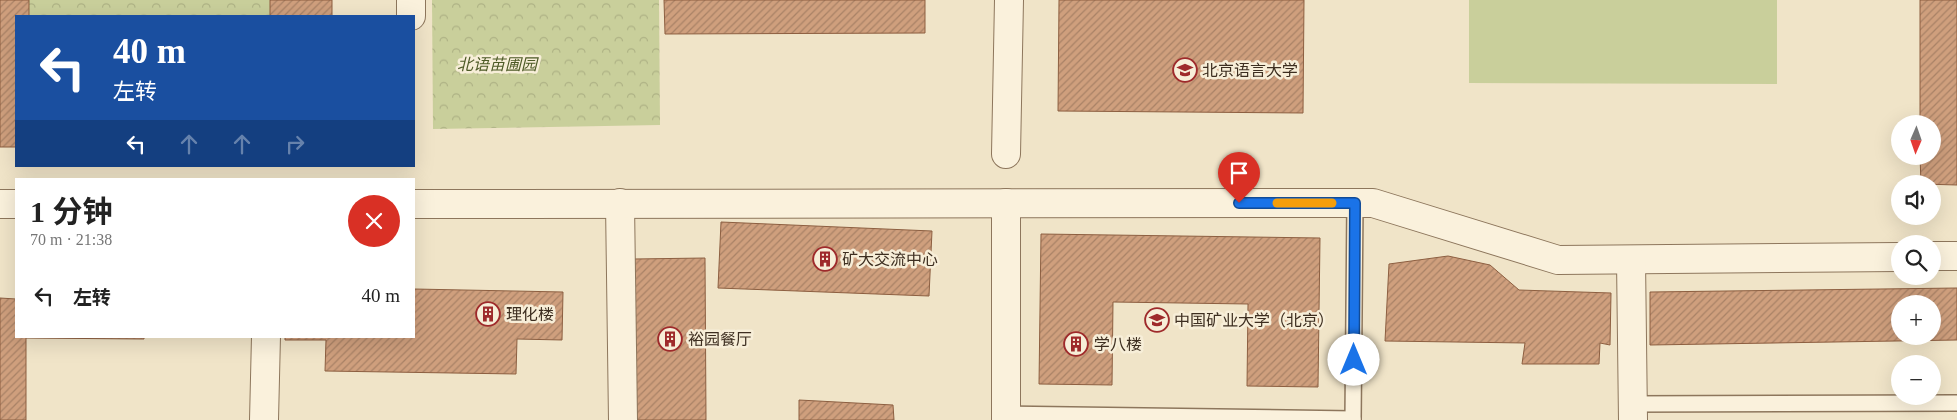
<!DOCTYPE html>
<html lang="zh">
<head>
<meta charset="utf-8">
<style>
	:root { --surface:#fff; --page:#f6f6f6; --text:#222; --muted:#767676 }
	body { margin:0; font-family:"Times New Roman","Noto Sans SC",serif; background:var(--page); color:var(--text); height:100vh; display:flex; flex-direction:column; font-size:19px; white-space:nowrap }
	* { box-sizing:border-box; margin:0 }
	p { font-size:16px; color:var(--muted) }
	.icon { flex:none; width:28px; height:28px; fill:none; stroke:currentColor; stroke-width:2; stroke-linecap:round; stroke-linejoin:round }
	.map { position:relative; flex:1; overflow:hidden }
	.side { position:absolute; left:15px; top:178px; width:400px; height:160px; display:flex; flex-direction:column; background:var(--surface); border-radius:0px; box-shadow:0 5px 20px #0002 }
	.side>* { flex:none }
	.top-card { position:absolute; left:15px; top:15px; width:400px; height:152px; border-radius:0px; box-shadow:0 5px 20px #0002; background:#1a4fa0; color:#fff; overflow:hidden }
	.needle { width:32px; rotate:182deg }
	.tools { position:absolute; left:1891px; top:115px; display:grid; gap:10px }
	.tools a { display:grid; place-items:center; width:50px; height:50px; border-radius:50%; background:var(--surface); box-shadow:0 5px 20px #0002; font-size:25px }
	.pin { position:absolute; display:grid; place-items:center; width:42px; height:42px; color:#fff; margin:-51px -21px; border-radius:50% 50% 50% 0; rotate:-45deg; box-shadow:0 0 5px #0007 }
	.pin .icon { rotate:45deg }
	.me { position:absolute; width:55px; margin:-28px; rotate:0deg; stroke-linejoin:round; filter:drop-shadow(0 0 4px #0008) }
	.turn { display:flex; align-items:center; gap:18px; height:105px; padding:0 15px; font-size:22px }
	.turn .icon { width:65px; height:65px; stroke-width:2.5 }
	.turn b { display:block; font-size:35px; line-height:42px }
	.lanes { display:flex; align-items:center; height:48px; padding:0 15px; background:#0003; justify-content:center; gap:25px; direction:ltr }
	.lanes .off { opacity:.35 }
	.round { display:grid; place-items:center; flex:none; width:52px; height:52px; border-radius:26px; background:var(--page) }
	.overview { display:flex; align-items:center; justify-content:space-between; height:85px; padding:0 15px }
	h1 { font-size:30px; font-weight:700; line-height:38px }
	ul { padding:0; list-style:none }
	li { display:flex; align-items:center; gap:15px; height:65px; padding:0 15px }
	li div { flex:1 }
	li b { display:block; font-size:19px }
	li em { font-style:normal }
	.map>svg:first-child { display:block }
</style>
</head>
<body>
<div class="map">
<svg width="1957" height="420" viewBox="0 0 1957 420">
	<defs>
		<pattern id="forest-crowns" width="20" height="18" patternUnits="userSpaceOnUse" patternTransform="scale(1.25)"><rect width="20" height="18" fill="#c9cf9b"/><path d="M2 6a3 3 0 1 1 6 0M12 15a3 3 0 1 1 6 0" fill="none" stroke="#aeb285"/></pattern>
		<pattern id="building-hatch" width="6" height="6" patternUnits="userSpaceOnUse" patternTransform="scale(1.25)"><rect width="6" height="6" fill="#cf9f7d"/><path d="M-1 1l2-2M0 6l6-6M5 7l2-2" fill="none" stroke="#a98266"/></pattern>
	</defs>
	<rect width="100%" height="100%" fill="#f0e4c8"/>
	<g fill="url(#forest-crowns)">
		<rect x="29" y="0" width="241" height="16"/>
		<polygon points="432,0 659,0 660,125 433,129"/>
	</g>
	<polygon fill="#c9cf9b" points="1469,0 1777,0 1777,84 1469,83"/>
	<g fill="url(#building-hatch)" stroke="#8d5f41" fill-rule="evenodd">
		<polygon points="0,0 29,0 29,16 16,16 16,147 0,147"/>
		<rect x="270" y="0" width="62" height="16"/>
		<polygon points="664,0 925,0 925,33 665,34"/>
		<polygon points="1059,0 1304,0 1303,113 1058,111"/>
		<polygon points="1920,0 1957,0 1957,185 1921,184 1920,156 1932,156 1932,124 1920,124"/>
		<polygon points="721,222 932,231 929,296 718,288"/>
		<polygon points="1041,234 1320,238 1318,387 1247,386 1248,304 1113,302 1112,385 1039,384"/>
		<polygon points="1448,256 1490,265 1519,290 1611,293 1610,345 1600,343 1599,364 1522,364 1525,343 1385,341 1389,264"/>
		<polygon points="705,258 706,420 636,420 634,259"/>
		<path d="M 1957,288 L 1957,340 L 1650,345 L 1650,292 ZM 1900,304 L 1932,304 L 1932,336 L 1900,336 Z"/>
		<polygon points="414,289 563,292 562,340 517,339 516,374 325,371 326,340 285,340 285,336 414,336"/>
		<polygon points="0,298 16,299 16,336 144,336 144,339 26,338 26,420 0,420"/>
		<polygon points="799,400 893,405 894,420 799,420"/>
	</g>
	<g fill="none" stroke-linecap="round" stroke-linejoin="round">
		<g stroke="#8d765c" stroke-width="18">
			<g id="service">
				<polyline points="1633,404 1957,403"/>
				<polyline points="1006,414 1353,419"/>
				<polyline points="1353,420 1355,203"/>
			</g>
		</g>
		<g stroke="#8d765c" stroke-width="30">
			<g id="minor">
				<polyline points="411,0 411,16"/>
				<polyline points="1006,154 1009,0"/>
				<polyline points="620,203 623,420"/>
				<polyline points="1006,203 1006,420"/>
				<polyline points="0,204 16,204"/>
				<polyline points="414,204 1373,203 1558,260 1900,257"/>
				<polyline points="1932,256 1957,256"/>
				<polyline points="1631,260 1633,420"/>
				<polyline points="264,420 266,336"/>
			</g>
		</g>
		<use href="#service" stroke="#faf1dc" stroke-width="15"/>
		<use href="#minor" stroke="#faf1dc" stroke-width="28"/>
	</g>
	<g fill="none" stroke-linecap="round" stroke-linejoin="round">
		<g stroke="#114b97" stroke-width="12">
			<polyline id="route" points="1239,203 1355,203 1354,360"/>
		</g>
		<use href="#route" stroke="#1a73e8" stroke-width="9"/>
		<polyline stroke="#f59e0b" stroke-width="9" points="1277,203 1332,203"/>
	</g>
	<defs>
		<g id="university-ring" transform="scale(1.25)"><circle r="9.5" fill="#f7eed8" stroke="#9e2a2b" stroke-width="1.5"/><path d="M0-5L7-2L0 1L-7-2ZM-4 1L0 2.5L4 1V4Q0 6-4 4Z" fill="#9e2a2b"/></g>
		<g id="building-ring" transform="scale(1.25)"><circle r="9.5" fill="#f7eed8" stroke="#9e2a2b" stroke-width="1.5"/><path d="M-4-6H4V6H1V3H-1V6H-4ZM-2.5-4.3h1.7v1.8h-1.7ZM.8-4.3h1.7v1.8H.8ZM-2.5-1h1.7V.8h-1.7ZM.8-1h1.7V.8H.8Z" fill="#9e2a2b"/></g>
	</defs>
	<g fill-rule="evenodd">
		<use href="#university-ring" x="1185" y="70"/>
		<use href="#building-ring" x="825" y="259"/>
		<use href="#building-ring" x="488" y="314"/>
		<use href="#university-ring" x="1157" y="320"/>
		<use href="#building-ring" x="670" y="339"/>
		<use href="#building-ring" x="1076" y="344"/>
	</g>
	<g text-anchor="middle" dominant-baseline="central" stroke-width="5" stroke-linejoin="round" paint-order="stroke">
		<g font-size="16" font-style="italic" fill="#4d5a26" stroke="#f7eed8">
			<text x="497" y="64">北语苗圃园</text>
		</g>
		<g font-size="16" fill="#3d2e20" stroke="#f7eed8" text-anchor="start">
			<text x="1202" y="70">北京语言大学</text>
			<text x="842" y="259">矿大交流中心</text>
			<text x="506" y="314">理化楼</text>
			<text x="1174" y="320">中国矿业大学（北京）</text>
			<text x="688" y="339">裕园餐厅</text>
			<text x="1094" y="344">学八楼</text>
		</g>
	</g>
</svg>
<div class="tools">
<a><svg class="needle" viewBox="-14 -14 28 28"><path d="M0-13l5 13h-10z" fill="#e53935"/><path d="M0 13l5-13h-10z" fill="#767676"/></svg></a>
<a><svg class="icon" aria-label="sound" viewBox="0 0 24 24"><path d="M4 9h4l5-4v14l-5-4H4zM17 9q2 3 0 6"/></svg></a>
<a><svg class="icon" aria-label="search" viewBox="0 0 24 24"><circle cx="10" cy="10" r="6"/><path d="M15 15l6 6"/></svg></a>
<a>+</a>
<a>−</a>
</div>
<div class="pin" style="left:1239px;top:203px;background:#d93025"><svg class="icon" aria-label="arrive" viewBox="0 0 24 24"><path d="M6 21V4h12l-3 4 3 4H6"/></svg></div>
<svg class="me" style="left:1354px;top:360px" viewBox="-20 -20 40 40"><circle r="19" fill="#fff"/><path d="M0-13L10 11 0 6-10 11z" fill="#1a73e8"/></svg>
<div class="top-card">
<div class="turn"><svg class="icon" aria-label="left" viewBox="0 0 24 24"><path d="M17 20v-9H6M10 6l-5 5 5 5"/></svg><div><b>40 m</b>左转</div></div>
<div class="lanes"><svg class="icon" aria-label="left" viewBox="0 0 24 24"><path d="M17 20v-9H6M10 6l-5 5 5 5"/></svg><svg class="icon off" aria-label="ahead" viewBox="0 0 24 24"><path d="M12 20V5M6 11l6-6 6 6"/></svg><svg class="icon off" aria-label="ahead" viewBox="0 0 24 24"><path d="M12 20V5M6 11l6-6 6 6"/></svg><svg class="icon off" aria-label="right" viewBox="0 0 24 24"><path d="M7 20v-9h11M14 6l5 5-5 5"/></svg></div>
</div>
<section class="side">
<div class="overview"><div><h1>1 分钟</h1><p>70 m · 21:38</p></div><a class="round" style="background:#d93025;color:#fff"><svg class="icon" aria-label="close" viewBox="0 0 24 24"><path d="M6 6l12 12M18 6L6 18"/></svg></a></div>
<ul>
<li><svg class="icon" aria-label="left" viewBox="0 0 24 24"><path d="M17 20v-9H6M10 6l-5 5 5 5"/></svg><div><b>左转</b></div><em>40 m</em></li>
</ul>
</section>
</div>
</body>
</html>
